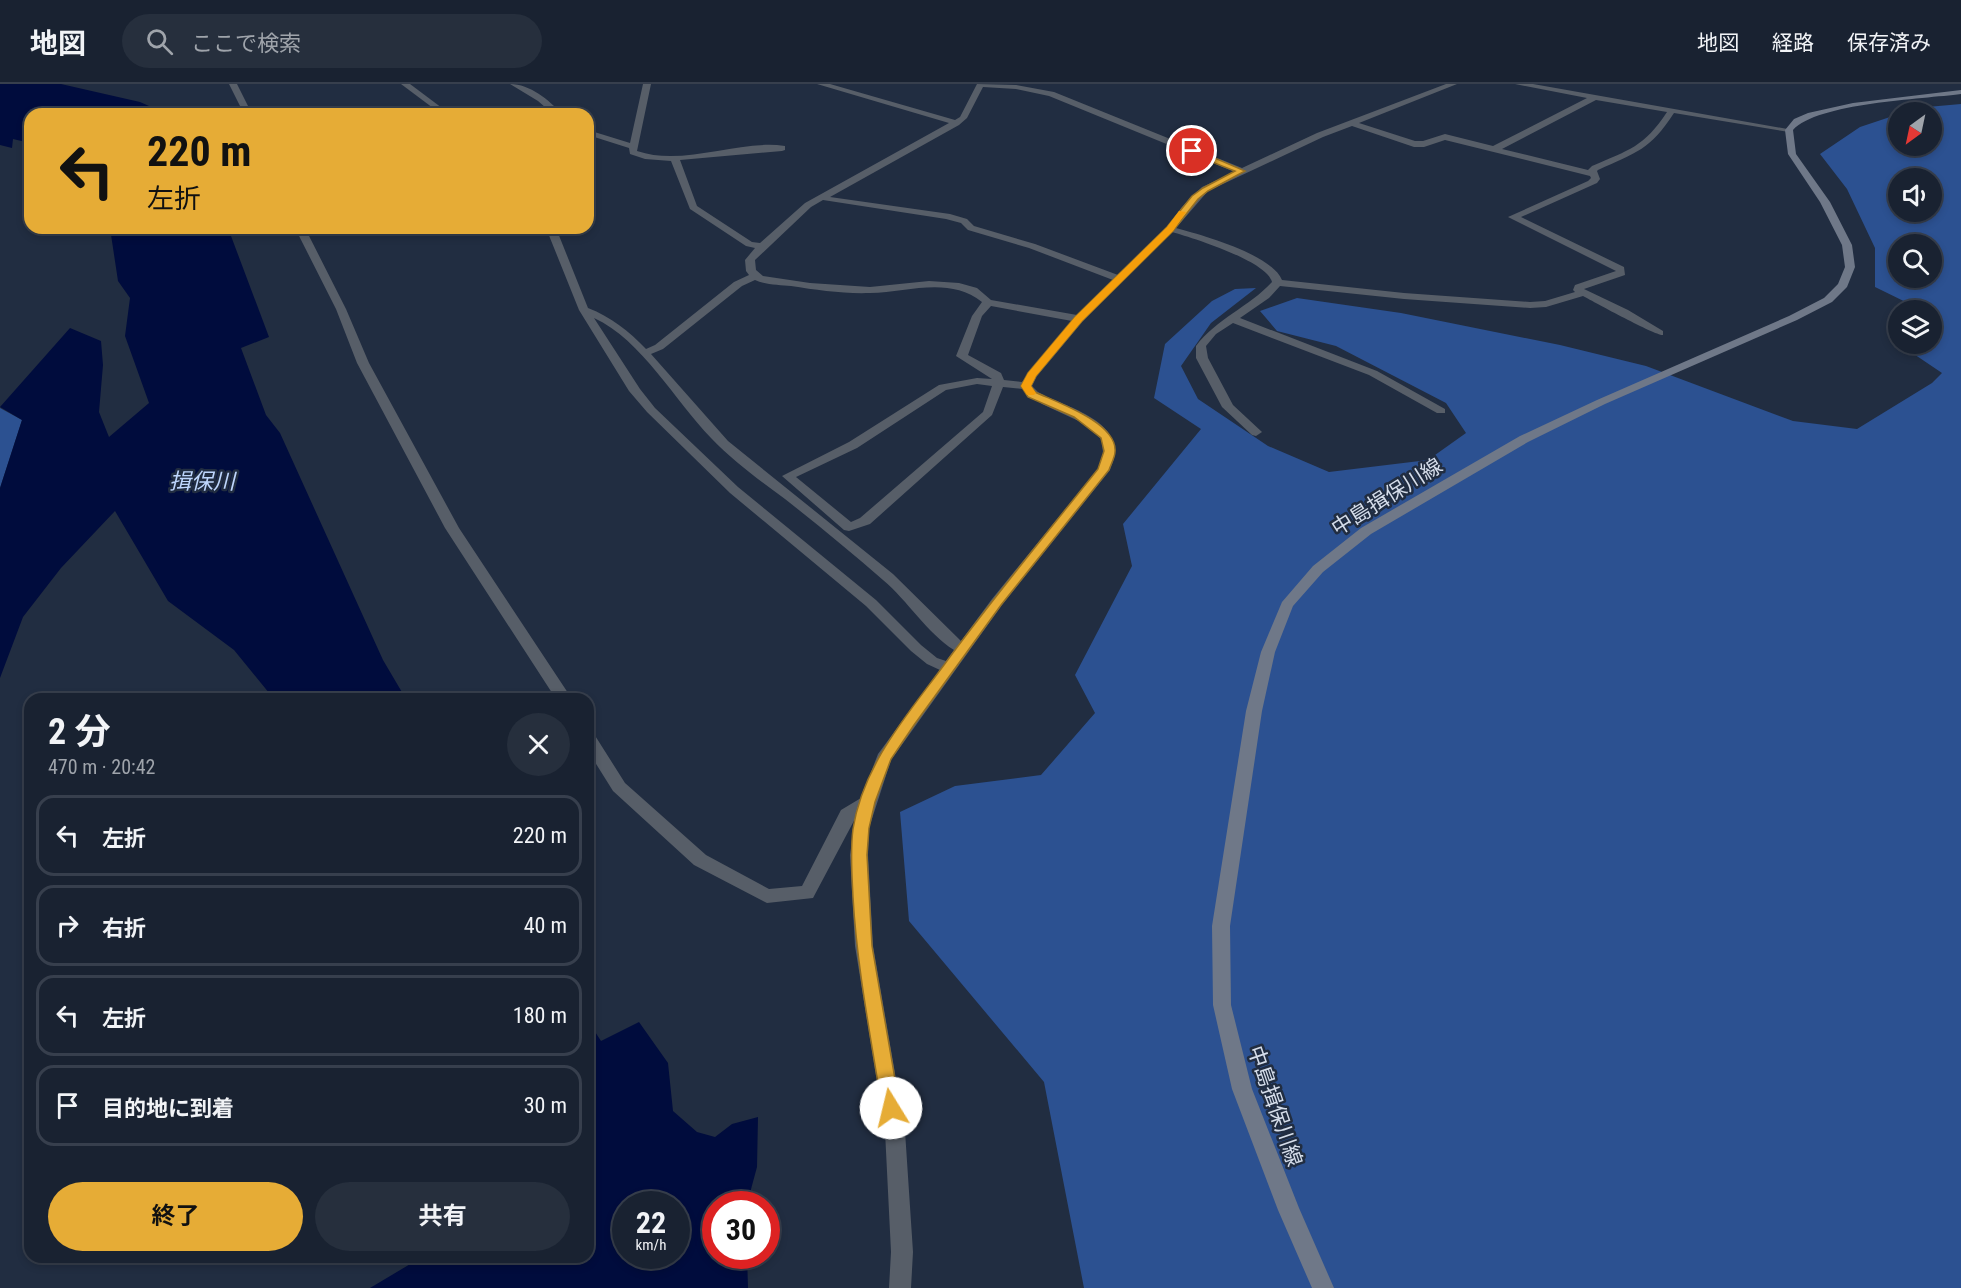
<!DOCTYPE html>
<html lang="ja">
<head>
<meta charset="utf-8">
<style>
	:root { --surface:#192231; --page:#262f3d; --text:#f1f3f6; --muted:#9fa4ab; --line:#373f4d; --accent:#e6ac36 }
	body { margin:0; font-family:"Roboto Condensed","Noto Sans JP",sans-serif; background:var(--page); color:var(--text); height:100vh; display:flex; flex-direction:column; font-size:22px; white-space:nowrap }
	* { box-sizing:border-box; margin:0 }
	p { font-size:20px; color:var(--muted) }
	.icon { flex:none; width:33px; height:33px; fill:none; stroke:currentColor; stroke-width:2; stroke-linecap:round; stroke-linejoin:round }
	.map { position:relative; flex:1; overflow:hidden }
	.panel { position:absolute; left:24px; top:609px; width:570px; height:570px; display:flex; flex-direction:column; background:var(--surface); border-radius:18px; box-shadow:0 3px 9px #0003,0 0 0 2px var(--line) }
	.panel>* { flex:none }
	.hud { position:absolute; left:24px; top:24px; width:570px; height:126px; border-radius:18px; box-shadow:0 3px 9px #0003,0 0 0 2px var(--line); background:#e6ac36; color:#111; overflow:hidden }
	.needle { width:39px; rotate:213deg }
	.fabs { position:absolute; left:1888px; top:18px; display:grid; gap:12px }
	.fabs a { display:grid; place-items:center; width:54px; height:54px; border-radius:50%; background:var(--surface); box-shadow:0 3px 9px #0003,0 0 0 2px var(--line); font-size:30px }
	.speed { position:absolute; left:612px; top:1107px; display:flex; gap:12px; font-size:30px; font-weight:700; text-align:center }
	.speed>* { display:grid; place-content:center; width:78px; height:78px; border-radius:50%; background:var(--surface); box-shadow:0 3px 9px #0003,0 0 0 2px var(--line); line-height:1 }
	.speed small { font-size:15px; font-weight:400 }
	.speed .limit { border:9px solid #d22; background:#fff; color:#111 }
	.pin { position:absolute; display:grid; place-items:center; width:51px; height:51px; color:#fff; margin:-26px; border:3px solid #fff; border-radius:50%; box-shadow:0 2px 6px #0007 }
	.me { position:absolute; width:66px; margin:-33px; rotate:351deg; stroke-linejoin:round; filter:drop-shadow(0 0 4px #0008) }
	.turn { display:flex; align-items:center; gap:21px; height:126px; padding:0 24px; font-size:27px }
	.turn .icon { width:78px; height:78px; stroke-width:2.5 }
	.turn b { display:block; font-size:42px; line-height:51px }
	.round { display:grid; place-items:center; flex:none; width:63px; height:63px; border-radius:32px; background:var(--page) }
	.head { display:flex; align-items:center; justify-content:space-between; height:102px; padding:0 24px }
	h1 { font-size:36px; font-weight:700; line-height:45px }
	.primary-button { display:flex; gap:12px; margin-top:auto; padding:12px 24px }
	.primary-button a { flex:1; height:69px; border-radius:36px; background:var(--accent); color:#111; font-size:24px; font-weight:700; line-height:69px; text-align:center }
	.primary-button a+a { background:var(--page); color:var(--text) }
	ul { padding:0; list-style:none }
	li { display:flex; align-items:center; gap:18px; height:81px; margin:0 12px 9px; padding:0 12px; border:3px solid var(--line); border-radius:18px }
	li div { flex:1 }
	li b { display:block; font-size:22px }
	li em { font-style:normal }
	header { display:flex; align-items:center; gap:36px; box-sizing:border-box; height:84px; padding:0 30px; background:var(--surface); border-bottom:2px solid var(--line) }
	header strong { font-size:28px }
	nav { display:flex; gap:33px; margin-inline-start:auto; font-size:21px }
	.search { width:420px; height:54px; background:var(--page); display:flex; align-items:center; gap:15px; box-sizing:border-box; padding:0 21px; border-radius:33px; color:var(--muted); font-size:22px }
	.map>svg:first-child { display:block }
</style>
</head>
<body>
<header>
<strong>地図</strong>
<div class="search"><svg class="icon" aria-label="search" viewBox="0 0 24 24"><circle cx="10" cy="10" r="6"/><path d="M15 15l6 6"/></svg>ここで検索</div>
<nav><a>地図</a><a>経路</a><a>保存済み</a></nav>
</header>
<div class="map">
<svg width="1961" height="1204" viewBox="0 0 1961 1204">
	<rect width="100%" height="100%" fill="#212d41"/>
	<g fill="#2c5191" fill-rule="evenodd">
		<path d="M 1961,20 L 1961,1204 L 1084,1204 L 1044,998 L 909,837 L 900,728 L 955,702 L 1041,691 L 1095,629 L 1075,591 L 1132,482 L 1123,440 L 1201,345 L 1154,314 L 1165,260 L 1212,217 L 1235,205 L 1256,204 L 1211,239 L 1181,282 L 1198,315 L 1268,362 L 1329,388 L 1428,376 L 1466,349 L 1446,319 L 1336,262 L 1277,247 L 1260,227 L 1297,214 L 1401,229 L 1560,261 L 1646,282 L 1793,337 L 1857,345 L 1932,299 L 1942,289 L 1899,260 L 1932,260 L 1932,236 L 1936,234 L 1932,232 L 1932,226 L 1922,226 L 1875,203 L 1875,164 L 1847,105 L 1820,70 L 1860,43 L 1899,30 L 1899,62 L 1932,62 L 1932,28 L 1902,28 L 1916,24 ZM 1899,94 L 1932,94 L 1932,128 L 1899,128 ZM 1899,160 L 1932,160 L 1932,194 L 1899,194 Z"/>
		<polygon points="0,324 22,336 0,404"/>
	</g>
	<g fill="#000c3d" fill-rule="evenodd">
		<polygon points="0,0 61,0 140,18 167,30 30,30 30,59 13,55 12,64 0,61"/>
		<polygon points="110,144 228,144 269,253 241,264 266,331 280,349 383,576 406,615 274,615 234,566 168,517 115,427 61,484 23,533 0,594 0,404 22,336 0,323 70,244 101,257 103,281 99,328 109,353 149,319 125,252 130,214 118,197"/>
		<path d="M 588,937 L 601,957 L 639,938 L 668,979 L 673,1027 L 697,1048 L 715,1053 L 732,1040 L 758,1033 L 757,1083 L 747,1120 L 716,1120 L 716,1172 L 747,1172 L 748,1204 L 370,1204 L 422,1173 L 588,1173 ZM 626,1120 L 676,1120 L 676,1172 L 626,1172 Z"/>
	</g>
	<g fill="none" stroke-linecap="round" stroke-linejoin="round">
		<g fill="#575e68" fill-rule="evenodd">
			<polygon points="229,0 237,0 252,30 244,30"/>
			<polygon points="401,0 410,0 450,30 441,30"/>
			<path d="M 510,0 C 530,0 549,16 562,30 L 553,30 L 538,17 Z"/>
			<path d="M 643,0 L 651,0 L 637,67 C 684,83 739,55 785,62 L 785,66 L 782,67 L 680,76 L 697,122 L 752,158 L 760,159 L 805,119 L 949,39 L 817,0 L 830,0 L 955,36 L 960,33 L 977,0 L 1016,1 L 1054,8 L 1242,84 L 1317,49 L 1446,0 L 1457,0 L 1359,39 L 1415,57 L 1423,57 L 1445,50 L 1493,62 L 1587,14 L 1515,0 L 1533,0 L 1793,46 L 1789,48 L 1674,29 C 1650,66 1637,68 1598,86 L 1597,87 L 1600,95 L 1597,99 L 1521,133 L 1624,183 L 1625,191 L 1584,205 L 1628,226 L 1663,247 L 1663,251 C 1656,252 1596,219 1583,212 L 1546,223 L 1530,224 L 1404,215 L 1280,202 L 1269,214 L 1240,234 L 1377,287 L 1445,325 L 1445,329 L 1437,329 L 1369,291 L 1233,239 L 1216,250 L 1206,262 L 1208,274 L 1233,321 L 1262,348 L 1256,352 L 1252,351 L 1222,323 L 1196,274 L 1196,262 C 1216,235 1249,223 1272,198 C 1267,177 1193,154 1172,148 L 1083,237 L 1037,292 L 1032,302 L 1038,308 C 1062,322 1114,333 1115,367 C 1115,374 1112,380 1110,386 L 1002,521 L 891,676 L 869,744 L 868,771 L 873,862 L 905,1047 L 913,1168 L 911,1204 L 889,1204 L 891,1168 L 885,1047 L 855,862 L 850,771 L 856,733 L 813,814 L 767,819 L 694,781 L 613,707 L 588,667 L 588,648 L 594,650 L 625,699 L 706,771 L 769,805 L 802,802 L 841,726 L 861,714 L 878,670 L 940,586 L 927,580 L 911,567 L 866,522 L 730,409 L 647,328 L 629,307 L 579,226 L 546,144 L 556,144 L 588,224 C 611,233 629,247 646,265 L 655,261 L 734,198 L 749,191 L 746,187 L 745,176 L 755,164 L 746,162 L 690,125 L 671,77 L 645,75 L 630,70 L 629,64 L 588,51 L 588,46 L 630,59 ZM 983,3 L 1016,5 L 1049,12 L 1235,88 L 1202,103 L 1182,123 L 1167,143 L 1118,191 L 1035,160 L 974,142 L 967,135 L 950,130 L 830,113 L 959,41 L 967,34 ZM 1596,16 L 1667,28 C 1644,63 1629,66 1592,82 L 1588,86 L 1502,65 ZM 1352,42 L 1414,63 L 1424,63 L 1445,56 L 1590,92 L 1591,94 L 1588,97 L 1508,133 L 1616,187 L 1575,201 L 1573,206 L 1575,208 L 1545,217 L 1530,218 L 1404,209 L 1282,196 C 1271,170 1202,151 1176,144 L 1208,107 L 1323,53 ZM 823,116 L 946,135 L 961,139 L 968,146 L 1029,164 L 1113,196 L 1077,231 L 991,216 L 977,204 L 959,199 L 929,197 L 870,203 L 810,199 L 763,192 L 756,186 L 755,176 L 811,123 ZM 755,196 C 765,201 780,201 791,202 C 817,206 844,210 870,209 C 909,208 949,192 982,218 L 972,232 L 956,272 L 992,295 L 977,294 L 939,301 L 849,358 L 782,392 L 844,446 L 849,447 L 870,440 L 992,331 L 1003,303 L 1023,305 L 1042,320 L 1085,340 L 1102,356 L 1103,370 L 1098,385 L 992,515 L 961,557 L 893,490 L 728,357 L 651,270 L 663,265 L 742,202 ZM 991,222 L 1072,237 L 1022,298 L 1004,296 L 1001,289 L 968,271 L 982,232 ZM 594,234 C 642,256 675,317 711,354 C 733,377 759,396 785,415 C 818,441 851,468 883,496 C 908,517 927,549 954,566 L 946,577 L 937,574 L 921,561 L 876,516 L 738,403 L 655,324 L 640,305 ZM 977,300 L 992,302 L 983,328 L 860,434 L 851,438 L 796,393 L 857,364 L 946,306 Z"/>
			<polygon points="295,144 305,144 346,225 369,279 459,444 572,615 556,615 445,444 357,279 336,225"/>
		</g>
		<path fill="#6f7888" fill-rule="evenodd" d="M 1961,6 L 1961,10 C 1923,15 1817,19 1793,46 L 1796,70 L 1830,118 L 1852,161 L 1855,183 L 1847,203 L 1832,218 L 1797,236 L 1605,320 L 1528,358 L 1371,450 L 1323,488 L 1293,522 L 1275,568 L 1262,627 L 1230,842 L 1231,921 L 1252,1005 L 1299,1124 L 1334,1204 L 1312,1204 L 1278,1126 L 1232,1005 L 1213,921 L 1212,842 L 1246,627 L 1261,568 L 1282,518 L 1313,482 L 1361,444 L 1520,352 L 1597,316 L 1789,232 L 1824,214 L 1838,200 L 1845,183 L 1842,161 L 1820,118 L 1788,70 L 1785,46 L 1794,35 L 1808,29 L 1853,19 Z"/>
	</g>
	<path fill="#e6ac36" stroke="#967023" stroke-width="1.5" d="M 1189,65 L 1194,65 L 1245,87 L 1208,107 L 1198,115 L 1173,147 L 1082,237 L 1036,292 L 1031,302 L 1035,308 C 1056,318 1118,339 1115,368 C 1115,373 1111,380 1109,386 L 1001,521 L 914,641 L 891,675 L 875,718 L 869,744 L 867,771 L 872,862 L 900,1024 L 897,1030 L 891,1032 L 884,1030 L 882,1024 C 871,954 857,884 853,813 C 852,791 850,768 853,745 C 863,681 907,631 944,581 C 993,514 1046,450 1098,385 L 1104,367 L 1101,354 L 1074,333 L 1028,313 L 1021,302 L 1028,289 L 1075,233 L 1167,143 L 1192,112 L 1203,104 L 1235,87 L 1189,69 Z"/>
	<polygon fill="#f59e0b" points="1179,127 1186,128 1173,147 1082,237 1036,292 1031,302 1036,309 1034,311 1027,311 1021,302 1028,289 1075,233 1167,143"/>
	<g text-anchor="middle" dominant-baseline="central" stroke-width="5" stroke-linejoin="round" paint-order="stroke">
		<g font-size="21" fill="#d5ddea" stroke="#212d41">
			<text transform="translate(1387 413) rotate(-32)">中島揖保川線</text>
			<text transform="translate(1275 1022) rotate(71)">中島揖保川線</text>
		</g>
		<g font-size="22" font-style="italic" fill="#bed6fd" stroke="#212d41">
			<text x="202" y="397">揖保川</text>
		</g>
	</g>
</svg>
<div class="fabs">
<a><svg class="needle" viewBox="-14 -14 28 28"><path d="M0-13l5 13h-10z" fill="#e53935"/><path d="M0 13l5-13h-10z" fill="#9fa4ab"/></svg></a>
<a><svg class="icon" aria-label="sound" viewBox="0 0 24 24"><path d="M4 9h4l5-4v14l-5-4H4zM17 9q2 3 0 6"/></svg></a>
<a><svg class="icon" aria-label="search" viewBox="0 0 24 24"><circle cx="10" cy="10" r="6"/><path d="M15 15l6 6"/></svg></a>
<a><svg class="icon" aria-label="layers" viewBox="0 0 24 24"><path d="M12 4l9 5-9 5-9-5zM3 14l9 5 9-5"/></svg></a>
</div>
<div class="speed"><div>22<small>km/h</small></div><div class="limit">30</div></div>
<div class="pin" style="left:1192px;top:67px;background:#d93025"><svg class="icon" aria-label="arrive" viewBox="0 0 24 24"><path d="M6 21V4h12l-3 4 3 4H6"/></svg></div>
<svg class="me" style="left:891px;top:1024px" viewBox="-20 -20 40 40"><circle r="19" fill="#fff"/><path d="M0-13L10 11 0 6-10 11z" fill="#e6ac36"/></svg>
<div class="hud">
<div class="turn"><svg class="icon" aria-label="left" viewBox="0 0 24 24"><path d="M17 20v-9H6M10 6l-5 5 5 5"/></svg><div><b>220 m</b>左折</div></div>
</div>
<section class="panel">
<div class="head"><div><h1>2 分</h1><p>470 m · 20:42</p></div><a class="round"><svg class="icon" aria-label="close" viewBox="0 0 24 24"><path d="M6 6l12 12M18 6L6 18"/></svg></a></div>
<ul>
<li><svg class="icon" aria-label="left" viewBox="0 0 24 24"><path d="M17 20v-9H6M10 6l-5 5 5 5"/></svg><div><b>左折</b></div><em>220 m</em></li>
<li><svg class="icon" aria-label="right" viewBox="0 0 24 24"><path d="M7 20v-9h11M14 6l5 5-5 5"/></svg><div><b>右折</b></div><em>40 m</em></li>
<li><svg class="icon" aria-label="left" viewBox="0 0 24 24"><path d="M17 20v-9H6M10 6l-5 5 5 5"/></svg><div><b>左折</b></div><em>180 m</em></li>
<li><svg class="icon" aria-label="arrive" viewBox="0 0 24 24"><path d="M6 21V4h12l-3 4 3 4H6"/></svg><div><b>目的地に到着</b></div><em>30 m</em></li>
</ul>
<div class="primary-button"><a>終了</a><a>共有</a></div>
</section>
</div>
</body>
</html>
